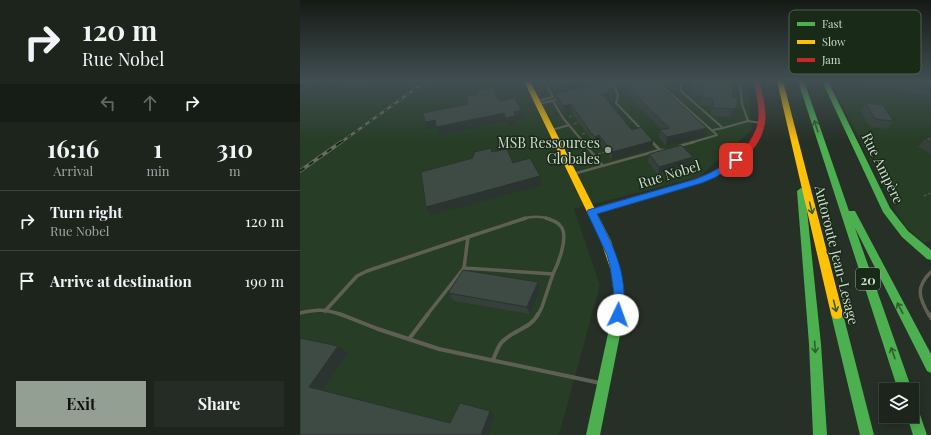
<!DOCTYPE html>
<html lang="en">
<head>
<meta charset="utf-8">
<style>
	:root { --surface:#1c241c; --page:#252c25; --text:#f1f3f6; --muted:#a0a4a3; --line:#3a413b; --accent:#949f94 }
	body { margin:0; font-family:"Playfair Display",serif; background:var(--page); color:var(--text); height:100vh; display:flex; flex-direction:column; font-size:15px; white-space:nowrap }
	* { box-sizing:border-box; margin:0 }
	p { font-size:13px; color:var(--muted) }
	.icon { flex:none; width:22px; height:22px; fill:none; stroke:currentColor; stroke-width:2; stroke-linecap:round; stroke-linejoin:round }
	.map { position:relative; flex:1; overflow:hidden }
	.sheet { display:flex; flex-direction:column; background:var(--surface); width:300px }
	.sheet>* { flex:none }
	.top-card { background:#1c241c; color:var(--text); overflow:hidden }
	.controls { position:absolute; left:579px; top:383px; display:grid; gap:8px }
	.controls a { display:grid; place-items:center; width:40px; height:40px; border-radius:0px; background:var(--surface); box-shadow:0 2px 10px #0003,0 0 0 1px var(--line); font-size:20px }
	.pin { position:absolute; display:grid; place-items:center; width:34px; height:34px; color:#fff; margin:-17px; border-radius:8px; box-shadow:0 2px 6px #0006 }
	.me { position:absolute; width:44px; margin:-22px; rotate:3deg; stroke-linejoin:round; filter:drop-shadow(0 0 3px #0008) }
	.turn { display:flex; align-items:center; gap:14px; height:84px; padding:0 16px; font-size:18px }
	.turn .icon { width:52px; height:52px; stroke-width:2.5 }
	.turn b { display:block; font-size:28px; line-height:34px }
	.lanes { display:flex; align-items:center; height:38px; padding:0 16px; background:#0003; justify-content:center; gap:20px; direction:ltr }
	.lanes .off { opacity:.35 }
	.eta { display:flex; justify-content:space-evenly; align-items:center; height:68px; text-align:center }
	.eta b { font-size:24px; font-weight:700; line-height:28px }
	.cta { display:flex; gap:8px; margin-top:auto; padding:8px 16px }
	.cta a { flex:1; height:46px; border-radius:0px; background:var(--accent); color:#111; font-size:16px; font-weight:700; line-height:46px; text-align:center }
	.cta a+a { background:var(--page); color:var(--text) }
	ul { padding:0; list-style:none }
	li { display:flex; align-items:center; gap:12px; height:60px; padding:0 16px; border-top:1px solid var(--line) }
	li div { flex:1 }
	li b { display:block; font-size:15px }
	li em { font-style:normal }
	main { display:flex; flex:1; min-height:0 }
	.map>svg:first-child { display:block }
</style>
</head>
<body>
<main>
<section class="sheet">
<div class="top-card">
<div class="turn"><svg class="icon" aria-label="right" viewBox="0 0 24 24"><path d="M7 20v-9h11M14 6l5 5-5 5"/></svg><div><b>120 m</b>Rue Nobel</div></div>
<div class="lanes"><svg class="icon off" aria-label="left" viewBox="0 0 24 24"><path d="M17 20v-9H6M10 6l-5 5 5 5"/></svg><svg class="icon off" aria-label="ahead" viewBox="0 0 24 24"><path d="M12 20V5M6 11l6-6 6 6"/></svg><svg class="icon" aria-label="right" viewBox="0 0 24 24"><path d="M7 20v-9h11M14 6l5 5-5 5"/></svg></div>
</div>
<div class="eta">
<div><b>16:16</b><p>Arrival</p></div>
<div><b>1</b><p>min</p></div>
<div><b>310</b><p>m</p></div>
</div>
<ul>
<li><svg class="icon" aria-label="right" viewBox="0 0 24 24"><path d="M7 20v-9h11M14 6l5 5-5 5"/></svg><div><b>Turn right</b><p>Rue Nobel</p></div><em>120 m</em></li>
<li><svg class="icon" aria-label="arrive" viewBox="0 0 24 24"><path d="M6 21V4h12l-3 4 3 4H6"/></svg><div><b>Arrive at destination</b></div><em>190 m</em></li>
</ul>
<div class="cta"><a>Exit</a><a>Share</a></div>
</section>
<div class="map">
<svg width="631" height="435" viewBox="0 0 631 435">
	<rect width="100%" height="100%" fill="#263026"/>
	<g fill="#273d26">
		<polygon points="0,81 447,81 452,130 399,177 274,209 300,285 259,435 0,435"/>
		<polygon points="530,81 631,81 631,240 624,243 606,227 594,208"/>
	</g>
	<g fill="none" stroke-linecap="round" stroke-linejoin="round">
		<g stroke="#5c6054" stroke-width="1" stroke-dasharray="3 1.5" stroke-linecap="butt">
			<polyline points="571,81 575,87"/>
			<polyline points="569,83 576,83"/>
			<polyline points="269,117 274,115"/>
			<polyline points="274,124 279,122"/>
			<polyline points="282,134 286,133"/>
			<polyline points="298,154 305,152"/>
			<polyline points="624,196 631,193"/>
		</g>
		<g stroke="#5f6053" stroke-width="2">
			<polyline points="331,81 314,85 318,95 316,103 342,130"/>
			<polyline points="356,81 417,135 390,143"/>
			<polyline points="381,81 381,91 423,128 448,121 461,123"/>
			<polyline points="440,81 442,104 448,121"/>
			<polyline points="299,85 314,81"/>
			<polyline points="303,89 314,85"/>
			<polyline points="237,101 253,97 244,81"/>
			<polyline points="253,101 263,118 284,143"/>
			<polyline points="238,104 260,99"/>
			<polyline points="252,130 269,125"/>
			<polyline points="413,130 423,128"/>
			<polyline points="350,139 353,143"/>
		</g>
		<g stroke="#5f6053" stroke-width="2.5">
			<polyline points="283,142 303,166"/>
			<polyline points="352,142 360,150 366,150"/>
			<polyline points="379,146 394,142"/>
			<polyline points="273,174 360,150"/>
			<path d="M 223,219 C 232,216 240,216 250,219"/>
		</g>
		<g stroke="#5f6053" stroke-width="3.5">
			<polyline points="226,218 168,237 164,268 253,274"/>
			<path d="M 246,218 C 252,220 259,222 262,228 C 268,239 258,264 253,274"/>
			<polyline points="25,311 57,276 67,271 168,237"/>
			<path d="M 0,313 C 17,309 26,309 42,315"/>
			<polyline points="127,315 164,268"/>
			<polyline points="238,315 242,307 253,274"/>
			<path d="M 629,315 C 619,298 615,287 631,272"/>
		</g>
		<g stroke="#5f6053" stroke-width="4">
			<polyline points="40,314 78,329 139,349 300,383"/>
			<polyline points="629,314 631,318"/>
			<polyline points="109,339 128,314"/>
			<path d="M 193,360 C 195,355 198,347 201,343 C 212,330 231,329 238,314"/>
		</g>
		<g fill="#4caf50" fill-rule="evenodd">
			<polygon points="498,81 504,81 549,211 555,211 631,354 631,373 627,371 555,228 612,390 598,390"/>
			<polygon points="522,81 528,81 590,208 608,231 631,250 631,260 627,259 602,237 583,212"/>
			<polygon points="501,188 505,191 521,344 527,435 513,435 509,344 497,191"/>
			<polygon points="316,267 320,268 321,271 324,296 324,315 300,435 286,435 312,315 314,296 311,271 312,268"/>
			<polygon points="537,309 541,310 543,314 574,435 560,435 531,314 533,310"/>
			<polygon points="612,404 617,406 627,435 613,435 607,416 612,416"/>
		</g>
		<g fill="#ffc107" fill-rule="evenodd">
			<polygon points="224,81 230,81 311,241 321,271 320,274 316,275 312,274 301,241"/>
			<polygon points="477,81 483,81 543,314 541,318 537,319 533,318 531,314"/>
		</g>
		<path fill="#c62828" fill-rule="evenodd" d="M 454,81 L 460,81 C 462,95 467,109 465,123 C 457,171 391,186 353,197 C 332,203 312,209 291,215 L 288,214 L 287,212 L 288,210 C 308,203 329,198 350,192 C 388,181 440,171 456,129 C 462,114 456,96 454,81 Z"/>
		<g stroke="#686c60" stroke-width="2.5">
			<polyline id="rail-far1" points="40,143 126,81"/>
		</g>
		<g stroke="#686c60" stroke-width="3.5">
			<polyline id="rail" points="0,171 41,142"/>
		</g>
		<use href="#rail-far1" stroke="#192b18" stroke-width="1.5" stroke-dasharray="4.5" stroke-linecap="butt"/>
		<use href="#rail" stroke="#192b18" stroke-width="2" stroke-dasharray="5.5" stroke-linecap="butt"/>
	</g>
	<g fill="#35403a">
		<polygon points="247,81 304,81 257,93"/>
		<polygon points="316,81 355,81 407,128 405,136 366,146 359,138 360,130 362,130 319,86 320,81 316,82"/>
		<polygon points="392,81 432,81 433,97 437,107 435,115 430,117 413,116 411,114 411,106 400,105 401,96 390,95"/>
		<polygon points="575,81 631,81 631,95 606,93 604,90 580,88"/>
		<polygon points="255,94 310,100 307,101 332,130 353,141 352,149 312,160 300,144 296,145 292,141 272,112 264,114 256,102"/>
		<polygon points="566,103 593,121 588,129 570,127 561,111"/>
		<polygon points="631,136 631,154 618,147 625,139"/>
		<polygon points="349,154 393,157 391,165 358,175 348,162"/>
		<polygon points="238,282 240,290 230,314 154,301 148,293"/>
	</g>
	<g fill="#2b3430">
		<polygon points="0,81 69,81 69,82 15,91 11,86 0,88"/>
		<polygon points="274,81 304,81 257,93 256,86"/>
		<polygon points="310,92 310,100 302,102 302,94"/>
		<polygon points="271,104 272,112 264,114 263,106"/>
		<polygon points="437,107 435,115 430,117 433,109"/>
		<polygon points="221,110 223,118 216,120 217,124 208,126 205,118 214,112"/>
		<polygon points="204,113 206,121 140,135 137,128 128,130 125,122 135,120"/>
		<polygon points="407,128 405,136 366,146 367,137"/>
		<polygon points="299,135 300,144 296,145 295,137"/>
		<polygon points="353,141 352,149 312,160 312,152"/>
		<polygon points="393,157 391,165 358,175 359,167"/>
		<polygon points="240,176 242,185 131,215 126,207"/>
		<polygon points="238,282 240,290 230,314 227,307"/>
		<polygon points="38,346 48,353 21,392 9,387"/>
		<polygon points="190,411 195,416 188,435 181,435"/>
	</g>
	<g fill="#3e4a44" stroke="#2b3430">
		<polygon points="10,81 25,81 9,84"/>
		<polygon points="252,81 274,81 256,86"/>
		<polygon points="322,81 355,81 407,128 367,137 360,130 369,128"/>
		<polygon points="393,81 432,81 433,97 437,97 437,107 433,109 415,108 413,106 413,99 402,97 403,88 392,87"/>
		<polygon points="590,81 631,81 631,87 611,85 609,82"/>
		<polygon points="301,83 310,92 302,94 332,130 341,127 353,141 312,152 299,135 295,137 291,133 271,104 263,106 255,94"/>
		<polygon points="193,87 199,101 215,98 221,110 214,112 215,116 205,118 204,113 136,127 135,120 125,122 123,113 168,104 167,96 177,94 176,90"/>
		<polygon points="566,103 583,105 593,121 575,119"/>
		<polygon points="631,136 631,142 625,139"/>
		<polygon points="381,145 393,157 359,167 349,154"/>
		<polygon points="191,148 192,152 207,149 213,163 230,158 240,176 126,207 121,172 173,158 172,156 174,155 174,152"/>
		<polygon points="163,270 238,282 227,307 148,293"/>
		<polygon points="0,338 38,346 9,387 150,423 160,403 190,411 181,435 0,435"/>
	</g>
	<defs><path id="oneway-shaft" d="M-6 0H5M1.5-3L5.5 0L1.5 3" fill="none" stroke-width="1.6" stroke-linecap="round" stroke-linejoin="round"/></defs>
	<g stroke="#2d602e">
		<use href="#oneway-shaft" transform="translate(516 126) rotate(-108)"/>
		<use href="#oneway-shaft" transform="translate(511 208) rotate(76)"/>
		<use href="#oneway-shaft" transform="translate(535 306) rotate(76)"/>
		<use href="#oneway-shaft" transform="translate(600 308) rotate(-118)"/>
		<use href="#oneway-shaft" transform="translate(515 347) rotate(86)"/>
		<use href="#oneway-shaft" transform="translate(593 353) rotate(-109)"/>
	</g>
	<linearGradient id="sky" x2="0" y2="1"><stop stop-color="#151a15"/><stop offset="0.57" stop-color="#414e52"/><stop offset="1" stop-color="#414e52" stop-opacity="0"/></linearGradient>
	<rect width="631" height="142" fill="url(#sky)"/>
	<path fill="#1a73e8" stroke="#114b97" d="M 436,158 L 440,160 L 439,162 L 416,177 L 402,183 L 297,214 C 311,242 325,268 324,300 C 324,306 325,313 322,318 L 318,320 L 314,318 L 312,315 L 314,293 L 310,266 L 307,255 L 287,212 L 288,210 L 396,179 L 410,173 Z"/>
	<circle fill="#949f94" stroke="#192b18" stroke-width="1.5" cx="308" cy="150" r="4"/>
	<g text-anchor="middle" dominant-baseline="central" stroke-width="3" stroke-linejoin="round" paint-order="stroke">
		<rect fill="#192b18" stroke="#99a698" stroke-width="1" x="556" y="268" width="24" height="22" rx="3"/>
		<g font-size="13" font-weight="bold" fill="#d0dbcf">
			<text x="568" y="279">20</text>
		</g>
		<g font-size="14" fill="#d0dbcf" stroke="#192b18" text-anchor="end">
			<text x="300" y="142">MSB Ressources<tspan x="300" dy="16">Globales</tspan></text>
		</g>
		<g font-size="14" fill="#d0dbcf" stroke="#192b18">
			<text transform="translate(583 168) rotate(64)">Rue Ampère</text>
			<text transform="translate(369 174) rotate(-17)">Rue Nobel</text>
			<text transform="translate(537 255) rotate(76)">Autoroute Jean-Lesage</text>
		</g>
	</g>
	<rect x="489" y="10" width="132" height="64" rx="6" fill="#192b18" stroke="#50604f" stroke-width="1"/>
	<rect x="497" y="22" width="18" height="4" fill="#4caf50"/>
	<rect x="497" y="40" width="18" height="4" fill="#ffc107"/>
	<rect x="497" y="58" width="18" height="4" fill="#c62828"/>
	<g font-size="11" fill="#d0dbcf">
		<text x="522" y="28">Fast</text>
		<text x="522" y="46">Slow</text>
		<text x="522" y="64">Jam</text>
	</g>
</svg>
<div class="controls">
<a><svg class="icon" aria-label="layers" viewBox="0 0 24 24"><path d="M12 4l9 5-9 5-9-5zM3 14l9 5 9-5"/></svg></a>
</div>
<div class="pin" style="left:436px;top:160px;background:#d93025"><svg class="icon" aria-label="arrive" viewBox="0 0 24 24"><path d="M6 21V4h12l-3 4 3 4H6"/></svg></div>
<svg class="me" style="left:318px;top:315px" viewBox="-20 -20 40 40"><circle r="19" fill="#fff"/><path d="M0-13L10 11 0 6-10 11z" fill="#1a73e8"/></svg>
</div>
</main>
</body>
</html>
